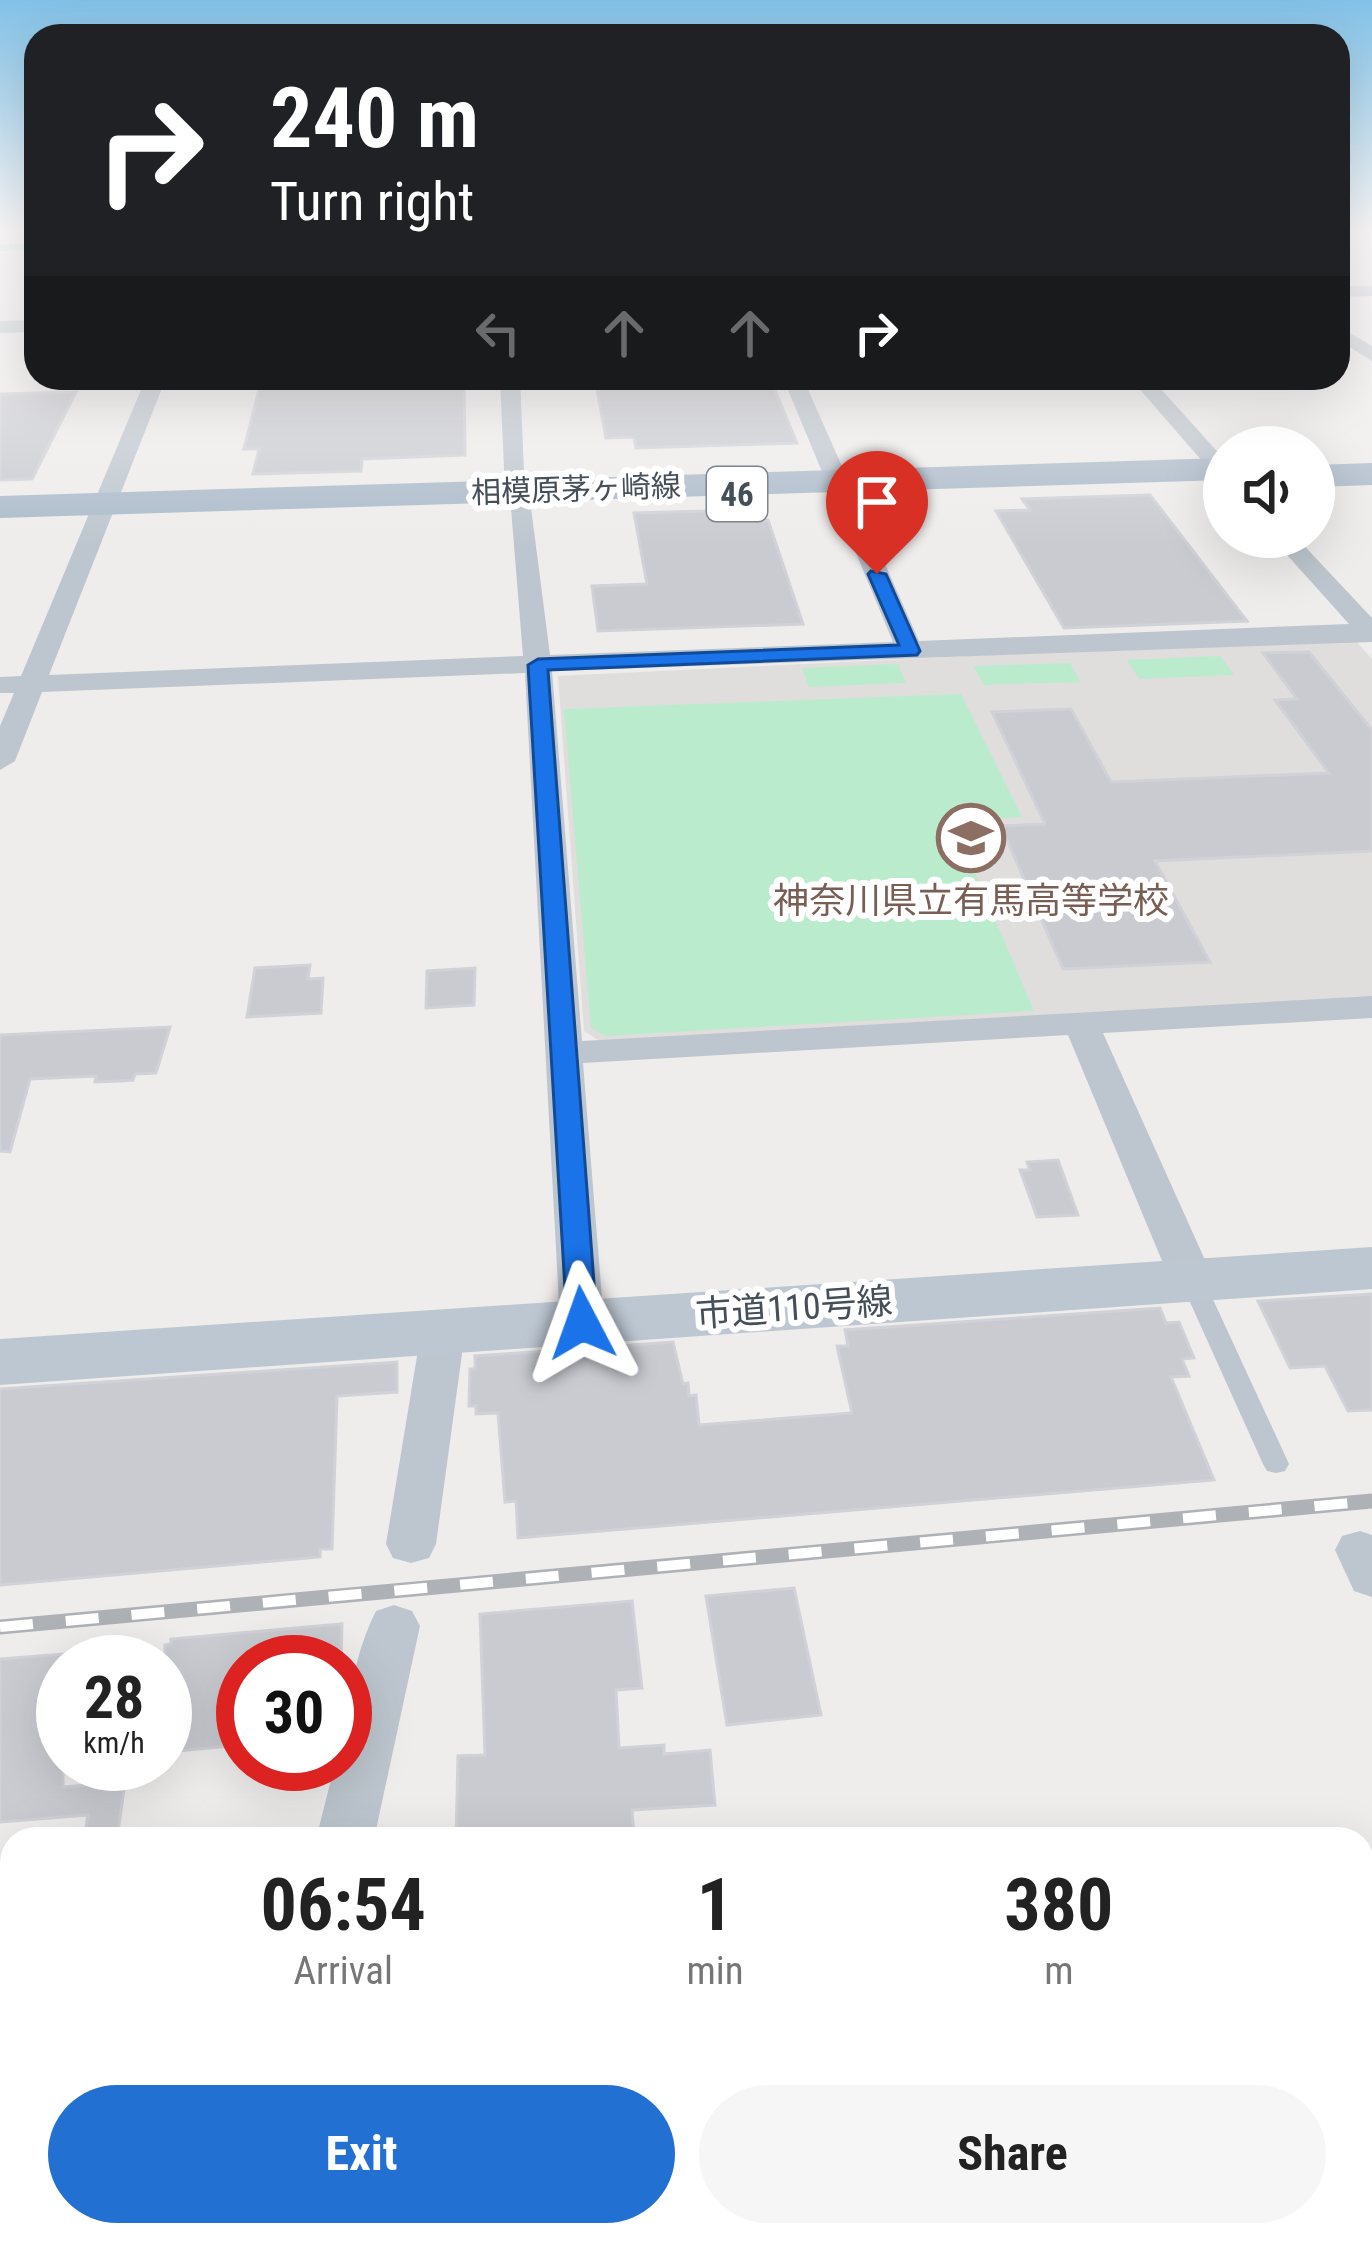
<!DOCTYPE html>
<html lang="en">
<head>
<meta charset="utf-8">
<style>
	:root { --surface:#fff; --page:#f6f6f6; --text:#222; --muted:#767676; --accent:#2270d2 }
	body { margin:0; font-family:"Roboto Condensed","Noto Sans JP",sans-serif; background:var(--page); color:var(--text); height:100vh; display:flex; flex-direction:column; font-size:45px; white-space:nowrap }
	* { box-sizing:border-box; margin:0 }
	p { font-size:39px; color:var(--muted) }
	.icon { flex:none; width:66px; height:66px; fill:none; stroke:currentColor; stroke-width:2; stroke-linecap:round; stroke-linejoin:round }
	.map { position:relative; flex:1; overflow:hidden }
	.drawer { position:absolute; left:0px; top:1827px; width:1374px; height:420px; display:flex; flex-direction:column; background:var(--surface); border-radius:36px 36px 0 0; box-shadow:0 12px 48px #0002 }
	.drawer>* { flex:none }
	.banner { position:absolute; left:24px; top:24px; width:1326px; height:366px; border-radius:36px; box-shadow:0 12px 48px #0002; background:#202124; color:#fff; overflow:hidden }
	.tools { position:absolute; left:1203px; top:426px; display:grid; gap:24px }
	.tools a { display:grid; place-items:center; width:132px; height:132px; border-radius:50%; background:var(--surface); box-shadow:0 12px 48px #0002; font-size:60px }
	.speed { position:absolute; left:36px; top:1635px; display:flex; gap:24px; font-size:60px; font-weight:700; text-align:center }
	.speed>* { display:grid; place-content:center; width:156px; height:156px; border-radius:50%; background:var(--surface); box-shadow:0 12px 48px #0002; line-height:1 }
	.speed small { font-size:30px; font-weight:400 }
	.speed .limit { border:18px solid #d22; background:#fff; color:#111 }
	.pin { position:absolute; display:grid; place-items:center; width:102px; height:102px; color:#fff; margin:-123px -51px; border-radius:50% 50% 50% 0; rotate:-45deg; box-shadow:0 0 12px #0007 }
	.pin .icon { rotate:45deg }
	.me { position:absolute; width:132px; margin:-66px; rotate:356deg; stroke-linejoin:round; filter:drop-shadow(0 0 9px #0008) }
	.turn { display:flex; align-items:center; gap:42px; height:252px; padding:0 48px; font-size:54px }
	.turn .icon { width:156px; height:156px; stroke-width:2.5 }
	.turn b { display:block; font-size:84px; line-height:102px }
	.lanes { display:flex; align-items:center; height:114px; padding:0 48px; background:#0003; justify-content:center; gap:60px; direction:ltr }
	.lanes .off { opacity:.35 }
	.eta { display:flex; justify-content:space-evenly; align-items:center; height:204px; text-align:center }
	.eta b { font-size:72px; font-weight:700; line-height:84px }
	.cta { display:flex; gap:24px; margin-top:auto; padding:24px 48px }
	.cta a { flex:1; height:138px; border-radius:72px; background:var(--accent); color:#fff; font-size:48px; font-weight:700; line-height:138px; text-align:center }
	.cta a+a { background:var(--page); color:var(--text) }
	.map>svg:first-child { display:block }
</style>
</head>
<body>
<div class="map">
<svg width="1372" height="2247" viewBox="0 0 1372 2247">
	<rect width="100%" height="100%" fill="#efecec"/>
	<polygon fill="#e0dddd" points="1340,638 1355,640 1372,659 1372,999 601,1042 584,1031 558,676"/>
	<g fill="#bbebcd">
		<polygon points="1220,656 1234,675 1139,679 1127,660"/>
		<polygon points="1070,663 1080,682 984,685 974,666"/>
		<polygon points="898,664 906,683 809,687 802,668"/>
		<polygon points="961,694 1022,817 953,821 1034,1011 605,1036 591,1028 564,709"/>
	</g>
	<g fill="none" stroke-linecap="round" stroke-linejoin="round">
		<polyline stroke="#8ad4e6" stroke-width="6" points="0,248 36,247"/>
	</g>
	<g fill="#c9cbd1" stroke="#d0d2d7" stroke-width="3">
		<polygon points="262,378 464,378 465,455 362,459 361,471 253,474 259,449 244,449"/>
		<polygon points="595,378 770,378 797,443 636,448 634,437 606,438"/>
		<polygon points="76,392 32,479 0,480 0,394"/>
		<polygon points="1150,495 1247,621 1064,628 996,511 1030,510 1022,499"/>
		<polygon points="742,510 746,521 768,520 803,624 598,631 592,586 647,584 634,513"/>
		<polygon points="1309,652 1372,730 1372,851 1155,861 1210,962 1063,969 1001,826 1045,824 992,712 1071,709 1111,782 1329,773 1275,700 1297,699 1263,653"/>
		<polygon points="310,965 308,979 323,978 321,1013 247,1017 255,968"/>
		<polygon points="475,968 474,1005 426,1008 427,971"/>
		<polygon points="170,1027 156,1073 135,1074 133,1080 120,1081 95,1082 96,1076 30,1079 10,1152 0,1151 0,1035"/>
		<polygon points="1058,1160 1078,1215 1037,1217 1020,1170 1030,1170 1027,1162"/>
		<polygon points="1372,1294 1372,1410 1348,1411 1325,1366 1290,1368 1258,1301"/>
		<polygon points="1160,1308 1166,1323 1179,1322 1194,1358 1182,1359 1189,1376 1171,1377 1214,1480 518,1538 516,1501 505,1502 498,1413 476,1414 476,1406 469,1406 470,1369 475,1369 475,1356 673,1342 683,1384 688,1383 689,1396 696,1395 699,1425 852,1413 837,1346 848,1346 845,1330"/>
		<polygon points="397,1362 397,1392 337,1396 332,1549 320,1549 320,1557 0,1585 0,1389"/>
		<polygon points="794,1588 821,1715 727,1725 706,1596"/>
		<polygon points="632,1601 642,1688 616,1690 619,1748 664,1745 664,1754 710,1750 715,1805 632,1810 634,1835 456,1839 458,1756 485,1755 480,1614"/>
		<polygon points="342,1624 341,1662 243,1662 243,1745 165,1752 165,1645 171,1644 171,1639"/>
		<polygon points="63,1654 63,1787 125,1782 117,1839 84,1839 88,1815 0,1822 0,1659"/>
	</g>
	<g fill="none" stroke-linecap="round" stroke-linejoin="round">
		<polyline stroke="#75c79e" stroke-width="3" stroke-dasharray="4.5 3" stroke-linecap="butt" points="0,246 36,245"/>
		<polyline stroke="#75c79e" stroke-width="12" stroke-dasharray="14 9" stroke-linecap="butt" points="0,2107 12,2105"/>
		<polygon fill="#bdc6ce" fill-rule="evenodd" points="1192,1272 1200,1275 1204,1280 1289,1464 1285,1471 1276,1473 1267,1471 1263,1464 1180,1280 1184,1275"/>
		<g fill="#bdc6ce" fill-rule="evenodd">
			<polygon points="1372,286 1372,296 1338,297 1338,287"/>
			<polygon points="36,320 36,332 0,333 0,321"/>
			<polygon points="1338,326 1372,346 1372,361 1338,340"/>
			<polygon points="146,378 166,378 49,675 523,656 510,496 505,491 500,378 520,378 525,495 530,500 550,655 893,642 783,378 803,378 919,641 1349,624 1271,537 1296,537 1372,618 1372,642 552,671 582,1041 1372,996 1372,1018 1103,1033 1214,1280 1207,1290 1192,1294 1177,1290 1170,1280 1068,1035 583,1063 604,1323 598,1334 582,1338 566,1334 560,1323 525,673 42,692 15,761 0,770 0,726 14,693 0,693 0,677 21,676"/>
			<polygon points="1130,378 1151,378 1224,459 1224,479 1216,477"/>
			<polygon points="443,1317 459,1321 465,1332 436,1544 429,1558 411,1563 393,1558 386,1544 421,1332 427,1321"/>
			<polygon points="1360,1531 1372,1535 1372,1597 1354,1591 1335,1550 1342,1536"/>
			<path d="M 394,1605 L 412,1611 L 420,1626 L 374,1839 L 316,1839 L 335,1764 L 345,1764 C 345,1714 353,1656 376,1611 Z"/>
			<polygon points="1372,1977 1372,2035 1362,2036 1362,1978"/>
			<polygon points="224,2235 292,2235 289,2247 221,2247"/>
			<polygon points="970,2235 1038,2235 1037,2247 969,2247"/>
		</g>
		<polygon fill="#bdc7d2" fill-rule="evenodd" points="1372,1247 1372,1289 0,1385 0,1339"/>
		<g fill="#acbbca" fill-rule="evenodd">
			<polygon points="1224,458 1224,480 0,518 0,496"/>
			<polygon points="1372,463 1372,485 1314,487 1314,465"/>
		</g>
		<g stroke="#aeb1b6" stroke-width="15">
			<polyline id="rail" points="0,1627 1372,1501"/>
		</g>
		<use href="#rail" stroke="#fff" stroke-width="10" stroke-dasharray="33" stroke-linecap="butt"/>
	</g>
	<linearGradient id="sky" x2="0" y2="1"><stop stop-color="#82c1e7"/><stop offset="0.42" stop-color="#f8f6f6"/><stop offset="1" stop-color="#f8f6f6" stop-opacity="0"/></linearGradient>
	<rect width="1372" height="546" fill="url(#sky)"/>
	<polygon fill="#1a73e8" stroke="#114b97" stroke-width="3" points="871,571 886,574 920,651 917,655 548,670 597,1323 593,1330 571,1330 567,1323 528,665 538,659 899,645 868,574"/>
	<defs>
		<g id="school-ring" transform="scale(3.45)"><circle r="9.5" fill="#fff" stroke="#8d6e63" stroke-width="1.5"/><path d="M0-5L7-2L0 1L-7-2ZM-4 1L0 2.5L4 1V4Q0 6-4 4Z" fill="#8d6e63"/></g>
	</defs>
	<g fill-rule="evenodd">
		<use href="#school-ring" x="971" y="838"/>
	</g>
	<g text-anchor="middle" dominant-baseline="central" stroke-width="12" stroke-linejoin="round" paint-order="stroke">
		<g font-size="30" fill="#454f58" stroke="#fff">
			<text transform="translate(576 489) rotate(-2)">相模原茅ヶ崎線</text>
		</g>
		<rect fill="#fff" stroke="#7d848a" stroke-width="3" x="707" y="467" width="60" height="54" rx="9"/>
		<g font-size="33" font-weight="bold" fill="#454f58">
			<text x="737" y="494">46</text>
		</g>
		<g font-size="36" fill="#785e54" stroke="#fff">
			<text x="971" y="901">神奈川県立有馬高等学校</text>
		</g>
		<g font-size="36" fill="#454f58" stroke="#fff">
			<text transform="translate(794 1308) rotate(-4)">市道110号線</text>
		</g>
	</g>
</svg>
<div class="tools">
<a><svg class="icon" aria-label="sound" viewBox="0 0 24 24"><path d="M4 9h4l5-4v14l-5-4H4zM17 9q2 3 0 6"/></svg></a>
</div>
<div class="speed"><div>28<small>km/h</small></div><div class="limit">30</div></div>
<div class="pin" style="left:877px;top:574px;background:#d93025"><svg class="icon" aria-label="arrive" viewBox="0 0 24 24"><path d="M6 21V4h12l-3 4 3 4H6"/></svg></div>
<svg class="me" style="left:582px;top:1323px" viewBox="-20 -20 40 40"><path d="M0-17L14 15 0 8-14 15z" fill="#1a73e8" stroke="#fff" stroke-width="4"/></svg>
<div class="banner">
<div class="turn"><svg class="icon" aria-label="right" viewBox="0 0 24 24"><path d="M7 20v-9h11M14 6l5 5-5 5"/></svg><div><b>240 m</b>Turn right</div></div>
<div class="lanes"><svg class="icon off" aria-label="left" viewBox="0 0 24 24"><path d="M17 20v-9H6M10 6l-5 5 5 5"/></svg><svg class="icon off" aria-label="ahead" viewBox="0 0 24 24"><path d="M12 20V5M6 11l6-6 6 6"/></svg><svg class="icon off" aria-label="ahead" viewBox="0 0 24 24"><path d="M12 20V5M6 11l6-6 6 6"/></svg><svg class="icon" aria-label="right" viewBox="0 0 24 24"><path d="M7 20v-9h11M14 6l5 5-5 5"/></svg></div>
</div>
<section class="drawer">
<div class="eta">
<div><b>06:54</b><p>Arrival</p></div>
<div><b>1</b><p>min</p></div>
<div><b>380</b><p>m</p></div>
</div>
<div class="cta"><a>Exit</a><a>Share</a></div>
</section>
</div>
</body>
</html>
